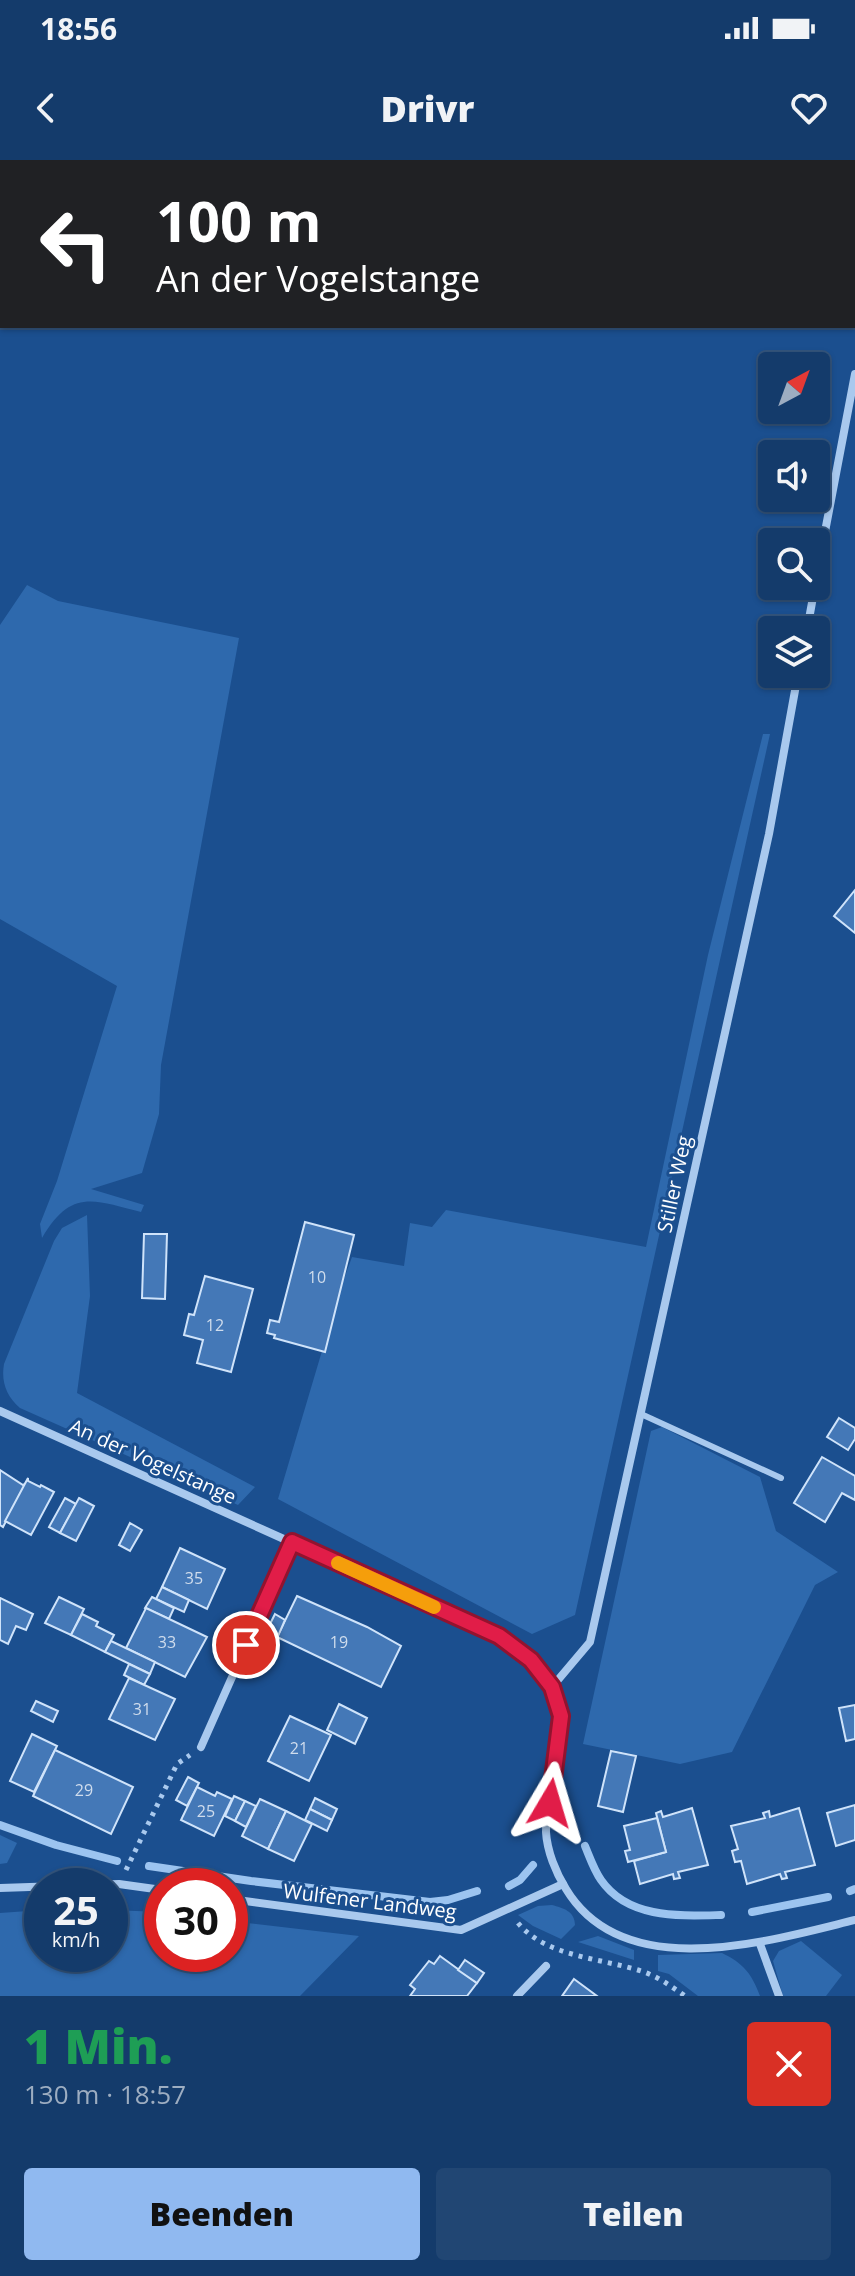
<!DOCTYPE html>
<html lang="de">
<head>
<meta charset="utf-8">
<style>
	:root { --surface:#143b6b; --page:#214673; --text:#f1f3f6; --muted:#9dadc1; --line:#33557e; --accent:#90b9f0 }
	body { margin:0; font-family:"Open Sans",sans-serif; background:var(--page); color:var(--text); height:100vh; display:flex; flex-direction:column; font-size:30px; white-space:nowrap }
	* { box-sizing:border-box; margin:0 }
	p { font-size:26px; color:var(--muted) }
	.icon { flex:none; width:44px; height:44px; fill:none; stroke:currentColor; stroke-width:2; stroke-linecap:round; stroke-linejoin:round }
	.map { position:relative; height:1836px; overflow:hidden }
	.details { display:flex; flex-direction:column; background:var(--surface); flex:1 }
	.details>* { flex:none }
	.banner { position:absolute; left:0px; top:0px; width:856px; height:168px; box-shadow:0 2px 6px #0004,0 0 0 2px var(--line); background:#202124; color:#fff; overflow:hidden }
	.needle { width:52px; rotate:41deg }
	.fabs { position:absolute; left:758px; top:192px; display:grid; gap:16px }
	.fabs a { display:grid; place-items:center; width:72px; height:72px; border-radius:8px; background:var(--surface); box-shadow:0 2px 6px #0004,0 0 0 2px var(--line); font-size:40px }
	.speed { position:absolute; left:24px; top:1708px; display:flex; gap:16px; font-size:40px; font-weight:700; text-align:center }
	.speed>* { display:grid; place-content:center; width:104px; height:104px; border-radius:50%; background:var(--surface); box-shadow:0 2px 6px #0004,0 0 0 2px var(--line); line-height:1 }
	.speed small { font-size:20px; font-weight:400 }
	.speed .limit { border:12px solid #d22; background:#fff; color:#111 }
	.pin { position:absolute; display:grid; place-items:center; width:68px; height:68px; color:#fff; margin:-34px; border:4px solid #fff; border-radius:50%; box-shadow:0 2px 8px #0007 }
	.me { position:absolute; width:88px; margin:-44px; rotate:7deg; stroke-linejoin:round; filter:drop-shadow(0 0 6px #0008) }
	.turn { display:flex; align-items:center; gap:28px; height:168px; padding:0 24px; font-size:36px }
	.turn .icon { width:104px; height:104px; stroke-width:2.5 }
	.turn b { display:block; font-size:56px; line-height:68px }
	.round { display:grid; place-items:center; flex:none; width:84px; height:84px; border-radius:8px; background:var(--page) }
	.headline { display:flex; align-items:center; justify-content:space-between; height:136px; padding:0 24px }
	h1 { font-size:48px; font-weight:800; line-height:60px; color:#1e9e55 }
	.primary-button { display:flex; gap:16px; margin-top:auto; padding:16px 24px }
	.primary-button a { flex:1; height:92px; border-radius:8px; background:var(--accent); color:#111; font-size:32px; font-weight:800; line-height:92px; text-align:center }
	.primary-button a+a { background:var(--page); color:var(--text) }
	.status { display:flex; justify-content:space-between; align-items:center; height:56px; padding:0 40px; background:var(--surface); direction:ltr }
	.status svg { height:22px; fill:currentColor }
	header { display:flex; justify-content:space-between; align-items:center; height:104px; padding:0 24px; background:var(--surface); font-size:36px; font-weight:800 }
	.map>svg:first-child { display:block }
</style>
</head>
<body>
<div class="status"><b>18:56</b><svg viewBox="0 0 49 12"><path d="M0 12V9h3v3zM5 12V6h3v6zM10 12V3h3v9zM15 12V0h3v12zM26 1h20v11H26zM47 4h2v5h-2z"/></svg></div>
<header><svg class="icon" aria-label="back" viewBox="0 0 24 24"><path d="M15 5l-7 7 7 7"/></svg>Drivr<svg class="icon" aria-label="heart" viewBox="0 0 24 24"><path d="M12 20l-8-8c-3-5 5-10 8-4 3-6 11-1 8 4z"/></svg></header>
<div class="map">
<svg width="855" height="1836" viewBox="0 0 855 1836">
	<rect width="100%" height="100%" fill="#1b4f8f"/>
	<g fill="#2e69ad">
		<path d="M 27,425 L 58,441 L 239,478 L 161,905 L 159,954 L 142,1013 L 91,1029 L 144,1045 L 141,1052 C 94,1040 71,1028 42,1078 L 40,1064 L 57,1021 L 117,826 L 0,759 L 0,465 Z"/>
		<polygon points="763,574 770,574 575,1455 532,1474 278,1339 341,1127 352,1097 404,1106 410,1063 432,1067 446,1050 646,1087 708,795"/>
		<path d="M 87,1055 L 90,1136 L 77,1233 L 255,1327 L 238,1345 L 20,1248 C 6,1236 1,1221 4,1204 L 54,1081 L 62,1068 Z"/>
		<polygon points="662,1267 760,1317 776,1371 838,1412 815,1425 732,1592 680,1604 583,1584 651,1271"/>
		<polygon points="0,1675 17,1683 7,1703 0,1704"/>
		<path d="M 552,1745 C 563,1748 575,1751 575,1765 L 561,1779 L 533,1766 L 518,1755 L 538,1746 Z"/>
		<polygon points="42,1750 42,1794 110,1794 110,1750 162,1752 162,1794 230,1794 230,1761 359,1776 300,1836 0,1836 0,1753"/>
		<polygon points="598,1776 634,1790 634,1800 578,1782"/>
		<polygon points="801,1781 842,1815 826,1836 783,1836 773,1801 779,1791"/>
		<path d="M 722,1793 C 743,1803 752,1814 760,1836 L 698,1836 L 669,1814 L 658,1811 L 658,1795 Z"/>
	</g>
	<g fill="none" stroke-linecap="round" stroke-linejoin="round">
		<g stroke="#9cc4f0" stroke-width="8">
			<polyline points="0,1665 56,1685 117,1701"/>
			<path d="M 585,1686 C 590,1698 594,1710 601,1720 C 628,1759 680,1756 721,1755"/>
			<polyline points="149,1706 251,1721 430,1742 448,1740 477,1731"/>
			<polyline points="509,1726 520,1720 533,1705"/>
			<polyline points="850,1731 855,1729"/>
			<polyline points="752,1752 828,1737"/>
		</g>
	</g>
	<g fill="#4478b7" stroke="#cfe3fa" stroke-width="2">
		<polygon points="855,730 855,773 834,756"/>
		<polygon points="305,1062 354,1075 325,1192 274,1178 275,1175 267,1173 270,1160 279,1162"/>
		<polygon points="144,1074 167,1074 165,1139 142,1138"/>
		<polygon points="205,1116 253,1129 231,1212 197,1203 203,1180 184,1175 189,1154 194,1155"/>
		<polygon points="839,1258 855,1268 855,1279 848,1290 827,1277"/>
		<polygon points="822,1297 855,1316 855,1340 842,1333 825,1362 794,1343"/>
		<polygon points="0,1310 23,1325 26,1323 3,1367 0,1365"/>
		<polygon points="28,1318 28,1321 40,1327 41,1325 54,1332 31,1375 5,1361"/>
		<polygon points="65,1338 76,1344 60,1373 49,1367"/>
		<polygon points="79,1338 94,1346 76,1381 60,1373"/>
		<polygon points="130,1363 142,1370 130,1391 119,1385"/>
		<polygon points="180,1388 225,1409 207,1449 162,1427"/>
		<polygon points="162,1427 189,1440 184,1452 156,1439"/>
		<polygon points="297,1436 367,1467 401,1486 381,1527 277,1477"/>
		<polygon points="59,1437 84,1449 71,1475 45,1463"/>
		<polygon points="152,1437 174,1448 169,1459 145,1448"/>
		<polygon points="0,1438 33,1454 26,1470 16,1466 8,1484 0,1480"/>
		<polygon points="146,1448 207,1477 185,1517 126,1488"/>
		<polygon points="82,1454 98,1462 96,1466 114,1475 105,1492 71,1475"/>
		<polygon points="275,1454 285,1460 275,1483 263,1478"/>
		<polygon points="111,1481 155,1502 150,1514 105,1492"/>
		<polygon points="129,1504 150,1514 144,1525 124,1515"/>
		<polygon points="129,1518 175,1539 155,1580 109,1559"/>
		<polygon points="36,1541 58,1551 53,1562 31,1551"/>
		<polygon points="339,1544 367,1558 355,1584 327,1570"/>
		<polygon points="855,1545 855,1579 846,1581 839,1548"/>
		<polygon points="290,1556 331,1575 309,1621 268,1601"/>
		<polygon points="32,1574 57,1586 34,1632 10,1621"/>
		<polygon points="55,1590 133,1627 111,1674 33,1636"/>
		<polygon points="611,1591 636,1596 623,1652 598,1646"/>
		<polygon points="188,1617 199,1623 187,1646 176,1640"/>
		<polygon points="197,1627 215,1636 217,1632 232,1639 214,1676 181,1660"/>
		<polygon points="234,1636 245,1641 235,1661 225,1656"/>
		<polygon points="315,1638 337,1649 332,1660 310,1649"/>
		<polygon points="260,1639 286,1651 268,1689 242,1676"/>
		<polygon points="245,1641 256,1646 246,1667 235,1661"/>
		<polygon points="855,1645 855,1680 836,1686 827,1653"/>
		<polygon points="692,1648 708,1705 678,1712 680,1718 674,1719 673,1714 640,1724 634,1701 666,1692 656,1653 661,1651 663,1657"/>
		<polygon points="799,1648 815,1705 785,1712 787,1718 782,1719 780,1714 747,1724 741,1701 735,1702 732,1691 738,1689 731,1666 765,1658 763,1653 769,1651 770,1657"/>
		<polygon points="310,1649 332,1660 327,1671 305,1660"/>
		<polygon points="286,1651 312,1664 294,1701 268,1689"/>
		<polygon points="657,1658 666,1692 628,1702 625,1691 630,1690 624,1666"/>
		<polygon points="440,1796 477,1823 467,1836 410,1836 415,1829 410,1825 429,1801 434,1804"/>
		<polygon points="465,1800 484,1813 477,1823 458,1810"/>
		<polygon points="574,1819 597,1836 562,1836"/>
	</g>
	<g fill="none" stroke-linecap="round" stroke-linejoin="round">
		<g stroke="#a9c9ee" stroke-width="5" stroke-dasharray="4 6" stroke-linecap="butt">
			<polyline points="126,1710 177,1604 190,1595"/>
			<path d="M 518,1763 C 546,1797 601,1798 641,1811 C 657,1816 671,1826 685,1836"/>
		</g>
		<polyline stroke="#a9c9ee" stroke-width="6" points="641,1254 781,1318"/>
		<g stroke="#a9c9ee" stroke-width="8">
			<polyline points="816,419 855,214"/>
			<polyline points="807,470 815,426"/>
			<path d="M 0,1251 L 499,1476 C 526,1496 558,1520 561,1556 C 562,1577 554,1613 551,1635 C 549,1647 546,1660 546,1672 C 547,1691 556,1713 566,1729 C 624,1825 769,1781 855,1760"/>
			<polyline points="552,1527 590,1482 769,674 798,514"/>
			<polyline points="201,1587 292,1382"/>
			<polyline points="0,1728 119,1724 162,1730"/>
			<polyline points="230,1739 461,1770 563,1724"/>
			<polyline points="760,1784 779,1836"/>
			<polyline points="517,1836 546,1806"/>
		</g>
	</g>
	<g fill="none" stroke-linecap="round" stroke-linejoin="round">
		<g stroke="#92132f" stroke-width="20">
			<polyline id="route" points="246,1485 292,1382 499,1476 531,1500 552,1527 561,1556 550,1643"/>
		</g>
		<use href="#route" stroke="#e11d48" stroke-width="14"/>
		<polyline stroke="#f59e0b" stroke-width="14" points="338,1403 434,1447"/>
	</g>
	<g text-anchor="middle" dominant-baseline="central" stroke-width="6" stroke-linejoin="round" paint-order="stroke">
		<g font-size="16" fill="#d0dded">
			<text x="317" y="1117">10</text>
			<text x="215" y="1165">12</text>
			<text x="194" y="1418">35</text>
			<text x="167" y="1482">33</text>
			<text x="339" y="1482">19</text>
			<text x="142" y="1549">31</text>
			<text x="299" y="1588">21</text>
			<text x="84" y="1630">29</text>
			<text x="206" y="1651">25</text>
		</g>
		<g font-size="20" fill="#fff" stroke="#1b4f8f">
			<text transform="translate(674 1024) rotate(-78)">Stiller Weg</text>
			<text transform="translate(153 1301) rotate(24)">An der Vogelstange</text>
			<text transform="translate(370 1741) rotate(7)">Wulfener Landweg</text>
		</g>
	</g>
</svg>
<div class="fabs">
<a><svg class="needle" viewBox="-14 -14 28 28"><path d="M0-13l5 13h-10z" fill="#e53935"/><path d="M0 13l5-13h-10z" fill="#9dadc1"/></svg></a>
<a><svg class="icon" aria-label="sound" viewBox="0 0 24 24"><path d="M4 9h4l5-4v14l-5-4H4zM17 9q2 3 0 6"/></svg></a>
<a><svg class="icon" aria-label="search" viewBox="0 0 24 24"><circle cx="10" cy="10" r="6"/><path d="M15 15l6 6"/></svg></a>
<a><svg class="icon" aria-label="layers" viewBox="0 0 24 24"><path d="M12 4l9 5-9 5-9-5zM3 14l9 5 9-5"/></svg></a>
</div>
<div class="speed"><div>25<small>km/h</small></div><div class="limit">30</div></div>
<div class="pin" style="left:246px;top:1485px;background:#d93025"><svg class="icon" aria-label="arrive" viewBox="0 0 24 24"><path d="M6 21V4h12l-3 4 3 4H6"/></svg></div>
<svg class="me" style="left:550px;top:1643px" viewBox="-20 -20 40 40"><path d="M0-17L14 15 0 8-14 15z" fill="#e11d48" stroke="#fff" stroke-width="4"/></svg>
<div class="banner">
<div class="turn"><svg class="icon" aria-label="left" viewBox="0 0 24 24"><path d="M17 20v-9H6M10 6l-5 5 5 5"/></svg><div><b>100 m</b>An der Vogelstange</div></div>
</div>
</div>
<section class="details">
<div class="headline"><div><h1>1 Min.</h1><p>130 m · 18:57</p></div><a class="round" style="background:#d93025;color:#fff"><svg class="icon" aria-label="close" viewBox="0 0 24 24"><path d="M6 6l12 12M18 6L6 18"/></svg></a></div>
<div class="primary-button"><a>Beenden</a><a>Teilen</a></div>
</section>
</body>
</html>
